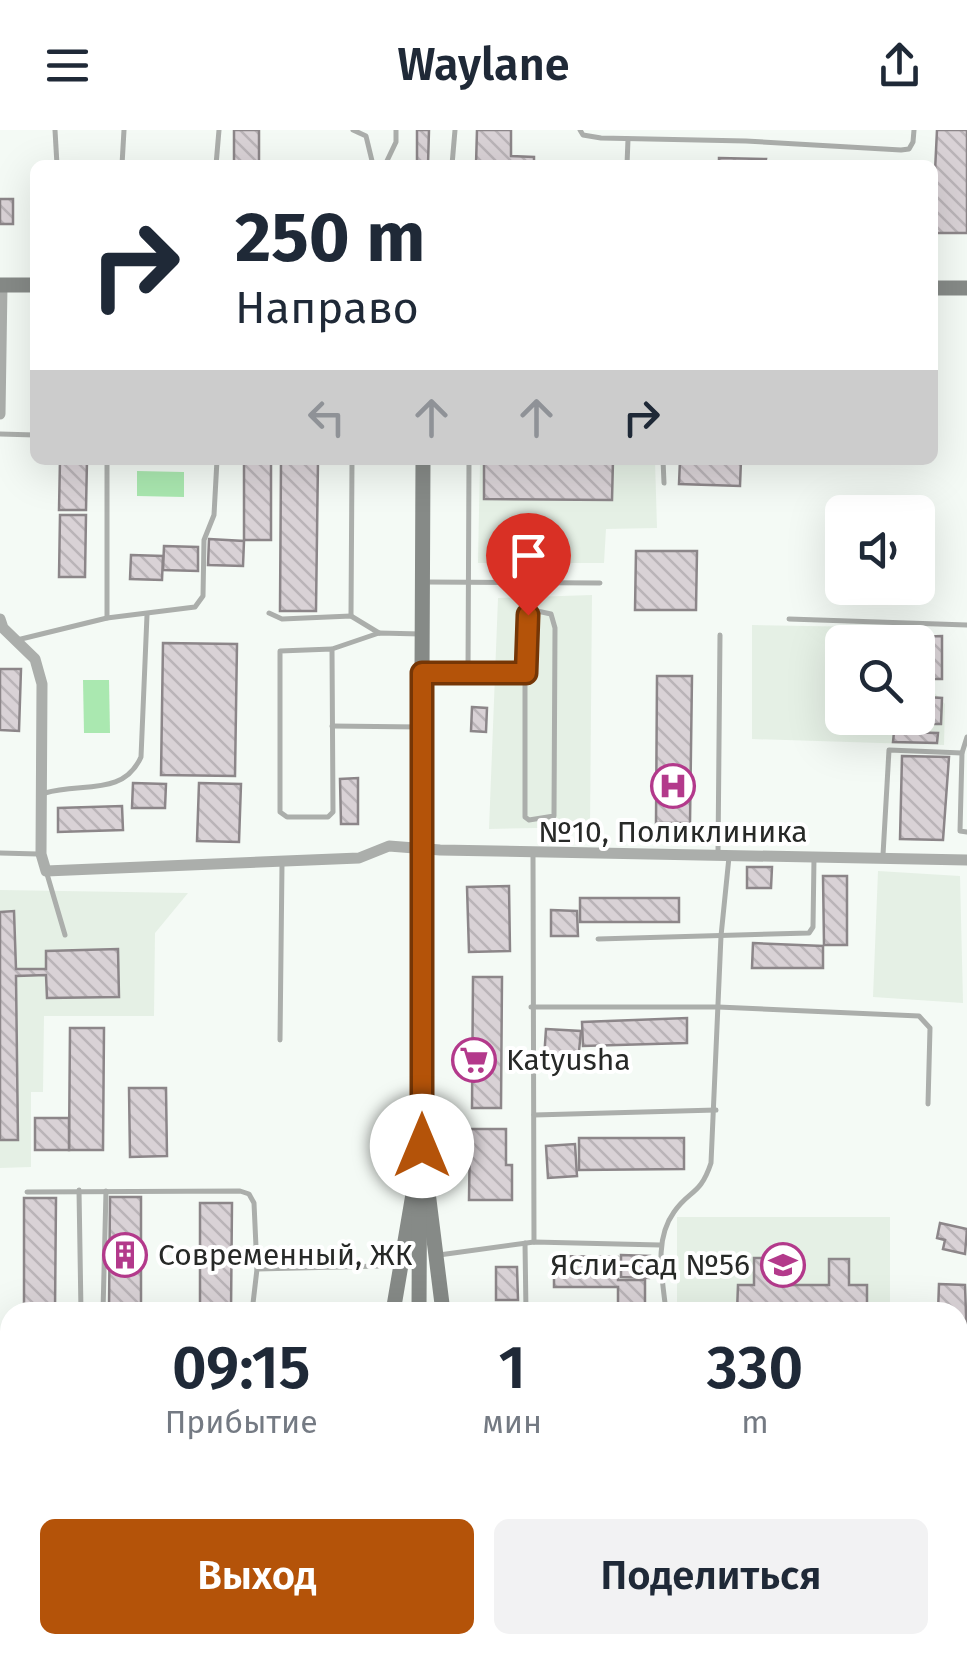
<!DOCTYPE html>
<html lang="ru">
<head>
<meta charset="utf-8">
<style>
	:root { --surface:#fff; --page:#f2f2f3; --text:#1f2937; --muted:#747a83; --accent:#b45309 }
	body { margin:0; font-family:"Fira Sans",sans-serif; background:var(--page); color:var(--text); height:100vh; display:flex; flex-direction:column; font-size:38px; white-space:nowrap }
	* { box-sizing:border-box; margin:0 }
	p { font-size:32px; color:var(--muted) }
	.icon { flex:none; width:55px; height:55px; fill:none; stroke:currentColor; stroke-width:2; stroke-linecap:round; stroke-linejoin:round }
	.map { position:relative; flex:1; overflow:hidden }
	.side { position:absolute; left:0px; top:1172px; width:968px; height:352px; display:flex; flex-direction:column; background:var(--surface); border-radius:30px 30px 0 0; box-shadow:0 10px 40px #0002 }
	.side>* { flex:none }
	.banner { position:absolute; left:30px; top:30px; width:908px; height:305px; border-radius:15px; box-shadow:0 10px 40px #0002; background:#fff; color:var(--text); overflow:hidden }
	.buttons { position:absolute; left:825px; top:365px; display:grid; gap:20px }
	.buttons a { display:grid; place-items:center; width:110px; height:110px; border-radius:15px; background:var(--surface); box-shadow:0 10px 40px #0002; font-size:50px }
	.pin { position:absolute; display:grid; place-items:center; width:85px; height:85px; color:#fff; margin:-102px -42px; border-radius:50% 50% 50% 0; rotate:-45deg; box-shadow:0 0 10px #0007 }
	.pin .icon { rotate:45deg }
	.me { position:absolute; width:110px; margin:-55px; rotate:0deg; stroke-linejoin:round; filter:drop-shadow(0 0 8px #0008) }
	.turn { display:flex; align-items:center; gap:35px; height:210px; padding:0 40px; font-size:45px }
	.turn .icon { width:130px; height:130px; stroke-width:2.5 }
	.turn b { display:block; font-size:70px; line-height:85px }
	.lanes { display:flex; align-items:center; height:95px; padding:0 40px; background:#0003; justify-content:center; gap:50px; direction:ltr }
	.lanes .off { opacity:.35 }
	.eta { display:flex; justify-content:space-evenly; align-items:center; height:170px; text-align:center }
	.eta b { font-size:60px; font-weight:600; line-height:70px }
	.primary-button { display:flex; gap:20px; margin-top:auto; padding:20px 40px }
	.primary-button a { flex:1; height:115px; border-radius:15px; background:var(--accent); color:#fff; font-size:40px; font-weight:600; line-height:115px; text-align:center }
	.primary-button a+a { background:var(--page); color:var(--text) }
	header { display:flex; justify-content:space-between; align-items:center; height:130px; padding:0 40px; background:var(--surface); font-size:45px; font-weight:600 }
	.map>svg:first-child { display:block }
</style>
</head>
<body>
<header><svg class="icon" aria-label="menu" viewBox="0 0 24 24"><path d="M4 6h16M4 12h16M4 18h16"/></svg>Waylane<svg class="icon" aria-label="share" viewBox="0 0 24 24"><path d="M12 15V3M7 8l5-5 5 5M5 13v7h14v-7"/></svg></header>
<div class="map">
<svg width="967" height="1523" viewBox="0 0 967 1523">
	<defs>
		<pattern id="building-back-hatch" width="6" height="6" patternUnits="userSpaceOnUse" patternTransform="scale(2.5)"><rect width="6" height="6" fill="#d9d2d6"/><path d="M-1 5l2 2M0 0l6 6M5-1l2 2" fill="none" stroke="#bab4b8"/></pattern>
	</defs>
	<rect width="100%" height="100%" fill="#f4faf5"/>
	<g fill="#e5f0e5" fill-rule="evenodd">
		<polygon points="480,330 655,330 657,398 606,399 604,433 478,433"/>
		<polygon points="592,465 590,697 489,699 498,468"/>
		<path d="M 752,495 L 929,498 L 930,558 L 945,574 L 944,615 L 752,609 ZM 842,512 L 918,512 L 918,588 L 842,588 Z"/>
		<polygon points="878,741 960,746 963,873 873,867"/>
		<polygon points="0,760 188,763 155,803 154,886 44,886 43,962 31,962 31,1037 0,1038"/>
		<rect x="677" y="1087" width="213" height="95"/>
	</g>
	<g fill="#aae8b0">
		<polygon points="137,341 184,342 184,367 137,366"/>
		<polygon points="83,550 109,550 110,603 84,603"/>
	</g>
	<g fill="url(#building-back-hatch)" stroke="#8c8689" stroke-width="2.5">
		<rect x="234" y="0" width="25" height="35"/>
		<polygon points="417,0 429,0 428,35 417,35"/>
		<polygon points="477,0 511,0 511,26 534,27 534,34 542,35 476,35"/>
		<polygon points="937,0 967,0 967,103 932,103"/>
		<polygon points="719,28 766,29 765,35 719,35"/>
		<rect x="0" y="69" width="13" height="25"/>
		<polygon points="60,330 87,330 86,380 59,380"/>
		<rect x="244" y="330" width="27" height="80"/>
		<polygon points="281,330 318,330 316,481 280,481"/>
		<polygon points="484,330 613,330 612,370 484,369"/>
		<polygon points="680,330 741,330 740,356 679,354"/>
		<polygon points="60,385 86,385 85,447 59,447"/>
		<polygon points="209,409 244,411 243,436 208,435"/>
		<polygon points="164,416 198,417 198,441 163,440"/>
		<polygon points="636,421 697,421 696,480 635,480"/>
		<polygon points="131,425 163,426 162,450 130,449"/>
		<polygon points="942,506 942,549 918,549 915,507"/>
		<polygon points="163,513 237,514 235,646 161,645"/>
		<polygon points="0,539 21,539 19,601 0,600"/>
		<polygon points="657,546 692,546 690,693 656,693"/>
		<polygon points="926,567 942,568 941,594 926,594"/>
		<polygon points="472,577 487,578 486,602 471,601"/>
		<polygon points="894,602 938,603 937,613 893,612"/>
		<polygon points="902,626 949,627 943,710 900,709"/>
		<polygon points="358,648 358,694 341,694 340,649"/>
		<polygon points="133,653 166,654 165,678 132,678"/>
		<polygon points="199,653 241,654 239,712 197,711"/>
		<polygon points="122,676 123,700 58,702 58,678"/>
		<polygon points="747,737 772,737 771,758 747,758"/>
		<polygon points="823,746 847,746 847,815 824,815"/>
		<polygon points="509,756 510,821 469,822 467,757"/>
		<rect x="580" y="768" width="99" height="24"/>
		<polygon points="551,780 577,781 578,806 551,806"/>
		<polygon points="14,781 16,839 46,839 46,821 118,819 119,867 47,868 46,845 16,846 18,1010 0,1010 0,782"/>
		<polygon points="753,813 823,816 823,838 752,838"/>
		<polygon points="473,847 502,847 501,978 472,978"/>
		<polygon points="687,888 687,913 583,916 582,892"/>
		<polygon points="70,898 104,898 103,1020 69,1020"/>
		<polygon points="546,899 581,901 578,931 544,929"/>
		<polygon points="129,958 166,958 167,1026 130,1027"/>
		<rect x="35" y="988" width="34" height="32"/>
		<polygon points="470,999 506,999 506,1035 512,1035 512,1070 469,1070"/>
		<polygon points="579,1008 684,1008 684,1039 579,1040"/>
		<polygon points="575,1014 577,1046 548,1048 546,1016"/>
		<polygon points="110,1067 141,1067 141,1182 109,1182"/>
		<polygon points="24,1068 56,1068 55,1182 24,1182"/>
		<polygon points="200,1073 232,1073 231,1182 200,1182"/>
		<polygon points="940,1093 967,1099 965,1124 943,1119 945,1110 937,1108"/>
		<polygon points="621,1125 650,1126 649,1148 621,1147"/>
		<polygon points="554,1126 618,1127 618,1150 645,1150 645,1182 618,1182 618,1157 554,1157"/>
		<polygon points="754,1128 776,1128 776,1155 829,1155 829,1129 849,1129 849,1155 867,1155 867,1182 737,1182 738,1155 754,1155"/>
		<polygon points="496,1137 517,1137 518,1170 496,1170"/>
		<polygon points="939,1154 965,1155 967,1212 958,1212 958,1182 938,1182"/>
		<rect x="0" y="1223" width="10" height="68"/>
		<polygon points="0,1443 10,1443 10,1514 0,1515"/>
		<polygon points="254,1515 329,1515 329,1520 254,1521"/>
		<rect x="697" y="1515" width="244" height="8"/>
	</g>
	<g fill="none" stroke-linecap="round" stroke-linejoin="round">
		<g stroke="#abaeab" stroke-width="5">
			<polyline points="55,0 57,35"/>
			<polyline points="353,0 366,6 373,35"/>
			<polyline points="580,0 583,5 601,8 746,11 901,20 909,19 913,12 914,0"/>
			<polyline points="122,35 124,0"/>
			<polyline points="216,35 219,0"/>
			<polyline points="385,35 396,12 396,0"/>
			<polyline points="452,35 455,0"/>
			<polyline points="627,35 628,9"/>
			<polyline points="0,304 35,305"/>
			<polyline points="107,330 107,488"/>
			<polyline points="663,330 664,353"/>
			<polyline points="425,452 600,453"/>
			<polyline points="269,483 282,489 351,486 379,503"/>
			<polyline points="351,486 352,330"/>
			<polyline points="789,489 967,495"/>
			<polyline points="17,510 107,488 195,477 203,466 204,410 214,385 217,330"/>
			<polyline points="332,519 333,682 328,687 287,687 280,682 280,521 332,519 379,503 421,504"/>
			<polyline points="468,542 469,330"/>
			<polyline points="423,543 525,543 525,687 529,690 554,686 555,498 551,484 537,481 528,485 525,543"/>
			<polyline points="332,596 419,597"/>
			<polyline points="967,607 962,623 960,701 967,702"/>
			<path d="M 45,663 C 81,652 123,667 141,627 L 147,485"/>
			<polyline points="0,723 38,724"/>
			<polyline points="533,724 534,1112"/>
			<polyline points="718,724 720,505"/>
			<polyline points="883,725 889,620 962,623"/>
			<polyline points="47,744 65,805"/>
			<polyline points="598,809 809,803 813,797 814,728"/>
			<polyline points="531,877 718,877 919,886 930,898 928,974"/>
			<polyline points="280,910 282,734"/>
			<polyline points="534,985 716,980"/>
			<polyline points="79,1060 81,1182"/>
			<polyline points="27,1062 240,1061 249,1064 254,1073 257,1139 252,1182"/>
			<polyline points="525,1113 526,1182"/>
			<polyline points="439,1125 534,1112 660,1115"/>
			<polyline points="257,1139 381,1136 399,1131"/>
			<polyline points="103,1182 106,1061"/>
			<path d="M 666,1182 C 663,1150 653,1111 674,1082 C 690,1059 700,1066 711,1033 L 721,806 L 729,727"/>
			<polyline points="0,1214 10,1213"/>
			<polyline points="958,1229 967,1229"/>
			<polyline points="0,1316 10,1316"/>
			<polyline points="0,1425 10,1425"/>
			<polyline points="511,1515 511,1523"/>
			<polyline points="681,1515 682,1523"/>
			<polyline points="932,1517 932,1515"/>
			<polyline points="338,1523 342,1515"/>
		</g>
		<g stroke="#abaeab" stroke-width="11">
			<polyline points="0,284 2,155"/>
			<polyline points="0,489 3,498 35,529 42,554 41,724 46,741 359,728 389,716 440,720 967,730"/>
		</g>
		<g stroke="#868a87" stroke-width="15">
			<polyline points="0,155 35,155"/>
			<polyline points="932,158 967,158"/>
			<polyline points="428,1062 443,1182"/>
			<polyline points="393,1182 413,1064"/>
			<polyline points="419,1182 423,330"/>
			<polyline points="422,1515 422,1523"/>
			<polyline points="451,1515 451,1523"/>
			<polyline points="394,1523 395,1515"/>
		</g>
	</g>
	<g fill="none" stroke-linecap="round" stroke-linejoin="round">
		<g stroke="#753606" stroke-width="25">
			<polyline id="route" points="422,1016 422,543 526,543 528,485"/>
		</g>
		<use href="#route" stroke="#b45309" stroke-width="18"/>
	</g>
	<defs>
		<g id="hospital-ring" transform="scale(2.25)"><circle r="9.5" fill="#fff" stroke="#b3398b" stroke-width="1.5"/><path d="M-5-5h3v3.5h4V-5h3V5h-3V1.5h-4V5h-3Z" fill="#b3398b"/></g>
		<g id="supermarket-ring" transform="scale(2.25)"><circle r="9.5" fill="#fff" stroke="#b3398b" stroke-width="1.5"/><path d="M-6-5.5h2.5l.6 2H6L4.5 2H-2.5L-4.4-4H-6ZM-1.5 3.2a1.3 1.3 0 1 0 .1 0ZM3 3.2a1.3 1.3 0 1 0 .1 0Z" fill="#b3398b"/></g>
		<g id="building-ring" transform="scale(2.25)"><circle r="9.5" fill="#fff" stroke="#b3398b" stroke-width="1.5"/><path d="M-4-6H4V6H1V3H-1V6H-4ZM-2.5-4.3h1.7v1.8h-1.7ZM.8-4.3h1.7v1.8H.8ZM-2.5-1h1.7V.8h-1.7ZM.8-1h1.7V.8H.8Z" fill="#b3398b"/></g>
		<g id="school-ring" transform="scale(2.25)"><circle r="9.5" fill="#fff" stroke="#b3398b" stroke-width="1.5"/><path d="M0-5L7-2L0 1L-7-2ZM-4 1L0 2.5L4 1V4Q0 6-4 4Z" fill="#b3398b"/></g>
	</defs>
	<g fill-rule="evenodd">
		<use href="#hospital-ring" x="673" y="656"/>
		<use href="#supermarket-ring" x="474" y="930"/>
		<use href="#building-ring" x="125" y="1125"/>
		<use href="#school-ring" x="783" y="1135"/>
	</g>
	<g text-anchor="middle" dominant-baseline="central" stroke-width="8" stroke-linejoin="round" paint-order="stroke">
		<g font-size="30" fill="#272927" stroke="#fff" text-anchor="start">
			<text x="673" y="702" text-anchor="middle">№10, Поликлиника</text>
			<text x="506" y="930">Katyusha</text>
			<text x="158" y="1125">Современный, ЖК</text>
			<text x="750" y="1135" text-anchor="end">Ясли-сад №56</text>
		</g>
	</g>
</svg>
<div class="buttons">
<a><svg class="icon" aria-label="sound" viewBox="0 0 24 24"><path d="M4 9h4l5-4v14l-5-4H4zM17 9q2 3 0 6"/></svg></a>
<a><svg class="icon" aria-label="search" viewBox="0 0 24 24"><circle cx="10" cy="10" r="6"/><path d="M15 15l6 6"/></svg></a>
</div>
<div class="pin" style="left:528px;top:485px;background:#d93025"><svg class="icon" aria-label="arrive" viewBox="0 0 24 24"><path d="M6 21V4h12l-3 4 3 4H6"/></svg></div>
<svg class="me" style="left:422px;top:1016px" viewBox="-20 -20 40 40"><circle r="19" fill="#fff"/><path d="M0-13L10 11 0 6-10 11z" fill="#b45309"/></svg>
<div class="banner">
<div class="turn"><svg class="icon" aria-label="right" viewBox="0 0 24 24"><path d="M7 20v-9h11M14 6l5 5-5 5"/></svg><div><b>250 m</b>Направо</div></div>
<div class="lanes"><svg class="icon off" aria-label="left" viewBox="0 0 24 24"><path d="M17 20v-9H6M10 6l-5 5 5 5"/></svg><svg class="icon off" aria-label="ahead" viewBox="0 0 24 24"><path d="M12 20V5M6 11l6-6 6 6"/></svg><svg class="icon off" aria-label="ahead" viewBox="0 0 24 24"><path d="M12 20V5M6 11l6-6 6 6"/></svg><svg class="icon" aria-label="right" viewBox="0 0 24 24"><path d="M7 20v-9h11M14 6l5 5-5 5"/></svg></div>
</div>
<section class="side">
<div class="eta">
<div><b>09:15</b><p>Прибытие</p></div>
<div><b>1</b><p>мин</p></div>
<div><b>330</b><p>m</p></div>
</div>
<div class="primary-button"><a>Выход</a><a>Поделиться</a></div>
</section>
</div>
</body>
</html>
